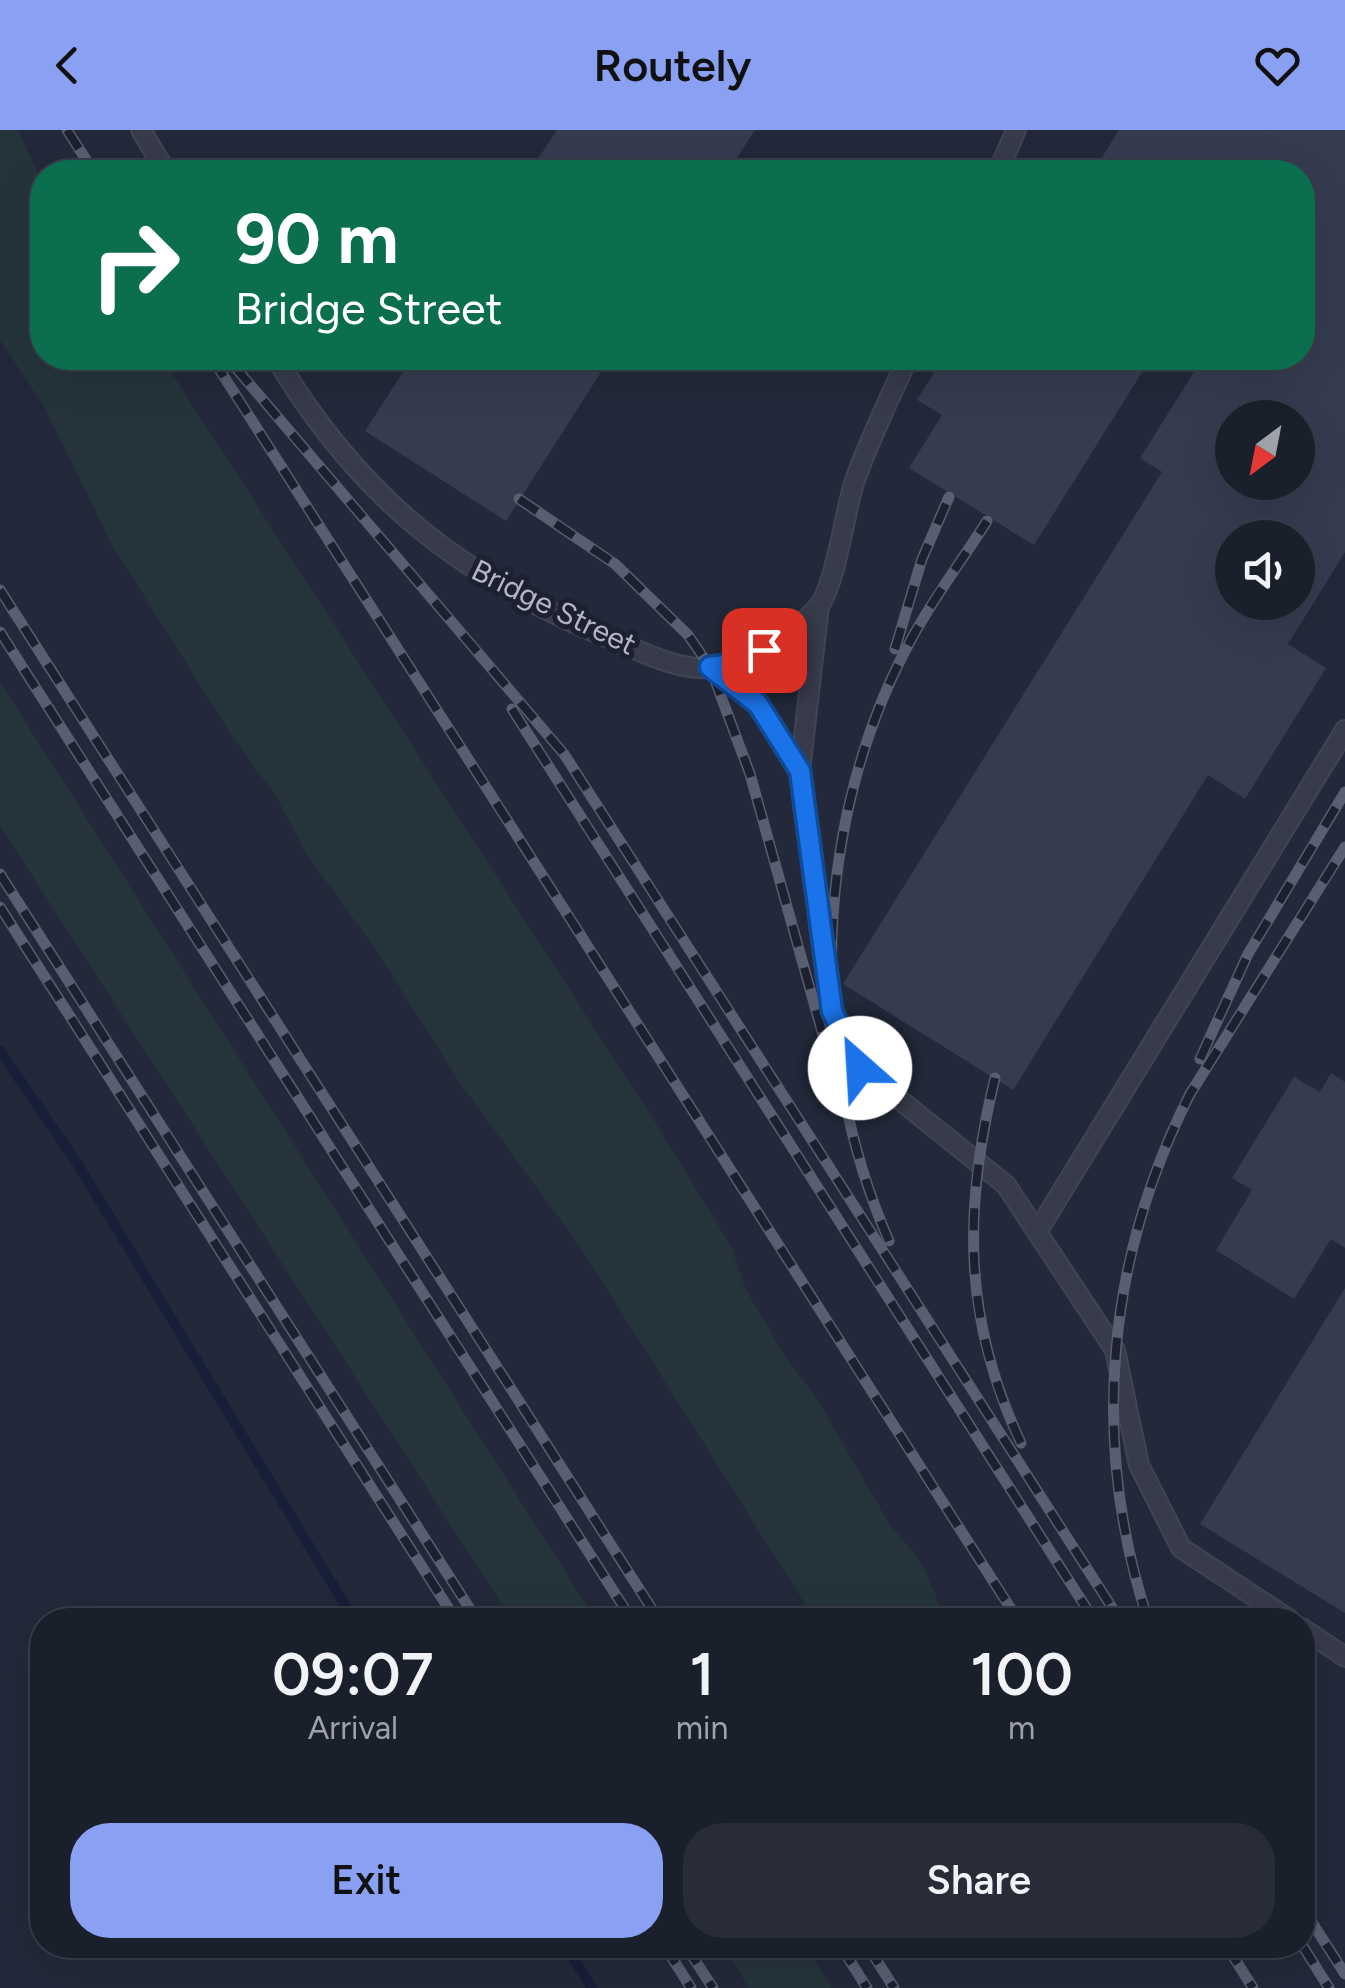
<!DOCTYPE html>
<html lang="en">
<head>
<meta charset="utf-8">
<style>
	:root { --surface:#1a1f2c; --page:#272c38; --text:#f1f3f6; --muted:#9fa2a9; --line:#383d48; --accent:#8aa0f3 }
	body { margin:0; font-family:Figtree,sans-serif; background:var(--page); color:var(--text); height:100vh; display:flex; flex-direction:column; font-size:38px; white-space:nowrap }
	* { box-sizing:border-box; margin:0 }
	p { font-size:32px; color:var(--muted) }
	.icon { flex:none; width:55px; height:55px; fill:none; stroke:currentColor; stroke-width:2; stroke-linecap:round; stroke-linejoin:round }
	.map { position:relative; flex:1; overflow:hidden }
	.details { position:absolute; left:30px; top:1478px; width:1285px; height:350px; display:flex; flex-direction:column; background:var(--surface); border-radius:40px; box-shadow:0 10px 40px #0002,0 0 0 2px var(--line) }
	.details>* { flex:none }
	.hud { position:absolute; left:30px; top:30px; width:1285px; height:210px; border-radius:40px; box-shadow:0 10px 40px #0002,0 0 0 2px var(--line); background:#0b6e4f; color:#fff; overflow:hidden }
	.needle { width:65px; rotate:212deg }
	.tools { position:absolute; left:1215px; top:270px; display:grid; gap:20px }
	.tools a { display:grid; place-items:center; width:100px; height:100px; border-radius:50%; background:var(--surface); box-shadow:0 10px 40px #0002,0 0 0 2px var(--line); font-size:50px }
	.pin { position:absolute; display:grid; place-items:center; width:85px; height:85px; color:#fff; margin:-42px; border-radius:20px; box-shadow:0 5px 15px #0006 }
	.me { position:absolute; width:110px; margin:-55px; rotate:334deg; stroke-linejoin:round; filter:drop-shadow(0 0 8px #0008) }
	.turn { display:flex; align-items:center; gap:35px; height:210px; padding:0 40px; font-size:45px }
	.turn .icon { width:130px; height:130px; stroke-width:2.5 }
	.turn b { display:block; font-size:70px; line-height:85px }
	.eta { display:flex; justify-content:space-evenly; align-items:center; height:170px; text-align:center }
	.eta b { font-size:60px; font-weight:600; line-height:70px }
	.action { display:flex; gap:20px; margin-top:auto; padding:20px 40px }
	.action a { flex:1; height:115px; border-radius:40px; background:var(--accent); color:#111; font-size:40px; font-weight:600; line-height:115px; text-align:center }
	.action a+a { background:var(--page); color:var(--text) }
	header { display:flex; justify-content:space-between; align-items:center; height:130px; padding:0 40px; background:var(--accent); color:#111; font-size:45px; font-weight:600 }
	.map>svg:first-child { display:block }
</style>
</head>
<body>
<header><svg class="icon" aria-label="back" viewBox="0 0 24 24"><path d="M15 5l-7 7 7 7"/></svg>Routely<svg class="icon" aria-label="heart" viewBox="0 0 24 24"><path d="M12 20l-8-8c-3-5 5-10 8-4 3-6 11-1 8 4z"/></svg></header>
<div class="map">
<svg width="1345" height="1858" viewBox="0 0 1345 1858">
	<rect width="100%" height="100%" fill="#23293a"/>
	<g fill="#25343b">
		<polygon points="0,0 18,0 42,52 42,228 162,228 655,992 731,1116 745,1158 784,1224 820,1274 890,1395 922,1433 946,1490 815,1490 579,1115 462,956 372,814 307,725 277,668 232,606 112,415 45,278 0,210"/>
		<polygon points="0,552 596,1490 512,1490 0,696"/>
		<polygon points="722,1815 805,1815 832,1858 749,1858"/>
	</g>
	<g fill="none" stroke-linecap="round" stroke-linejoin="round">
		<g stroke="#171e37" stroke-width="10">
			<polyline points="0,921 77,1033 354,1490"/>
			<polyline points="565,1815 592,1858"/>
		</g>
	</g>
	<g fill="#353c50" fill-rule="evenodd">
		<polygon points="557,0 755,0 728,42 529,42"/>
		<path d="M 1119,0 L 1345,0 L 1345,422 L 1288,514 L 1326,538 L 1245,669 L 1208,645 L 1013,960 L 843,854 L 1162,342 L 1140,328 L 1194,242 L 1178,233 L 1182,228 L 1302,228 L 1302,42 L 1093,42 ZM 1232,288 L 1298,288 L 1298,352 L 1232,352 ZM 1232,408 L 1298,408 L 1298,472 L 1232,472 Z"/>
		<polygon points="412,228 610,228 506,391 365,301"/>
		<polygon points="943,228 1151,228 1034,415 909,338 942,285 917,270"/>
		<polygon points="1331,943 1345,952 1345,1118 1331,1109 1294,1169 1216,1120 1252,1060 1232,1048 1294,947 1320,962"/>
		<polygon points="1345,1158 1345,1483 1200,1394"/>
	</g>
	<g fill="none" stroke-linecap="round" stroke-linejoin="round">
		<g stroke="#404453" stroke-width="22">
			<g id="lane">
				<polyline points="141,0 166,42"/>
				<polyline points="998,42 1016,0"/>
				<path d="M 276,228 C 360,369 462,448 613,510 C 641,521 676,540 707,538 C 747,535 792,506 818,477 C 835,457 845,382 854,353 C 869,310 889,269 908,228"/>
				<polyline points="819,476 800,641 831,881 860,938 1006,1055 1115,1220 1139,1335 1181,1418 1290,1490"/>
				<polyline points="710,537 758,574 800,641"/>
				<polyline points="1037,1102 1345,600"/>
				<polyline points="1302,1498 1345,1527"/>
			</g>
		</g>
		<use href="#lane" stroke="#373b4a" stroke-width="18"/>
		<g stroke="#595e71" stroke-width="11">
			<g id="rail">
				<polyline points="67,0 94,42"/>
				<polyline points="212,228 1018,1490"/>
				<polyline points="235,237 564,624 1120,1490"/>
				<polyline points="519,369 615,434 688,505 710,537 750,644 824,909"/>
				<polyline points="0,460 659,1490"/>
				<polyline points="0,502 632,1490"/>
				<polyline points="895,519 922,429 949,367"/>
				<polyline points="512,579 1094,1490"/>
				<polyline points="0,744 477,1490"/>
				<polyline points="0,777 456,1490"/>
				<polyline points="1200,929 1248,824 1345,662"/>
				<path d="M 995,948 C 963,1079 963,1190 1021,1313"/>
				<path d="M 889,1111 C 806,922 812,689 913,506 C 935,466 963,429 987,391"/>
				<path d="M 1148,1490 C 1090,1313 1106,1130 1190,964 L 1345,717"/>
				<polyline points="1302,1777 1345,1844"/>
				<polyline points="664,1815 691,1858"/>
				<polyline points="685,1815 713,1858"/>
				<polyline points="840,1815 867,1858"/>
				<polyline points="867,1815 894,1858"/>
				<polyline points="1226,1815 1253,1858"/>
				<polyline points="1302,1815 1329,1858"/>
			</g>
		</g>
		<use href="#rail" stroke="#1c202f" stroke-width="8" stroke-dasharray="22" stroke-linecap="butt"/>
	</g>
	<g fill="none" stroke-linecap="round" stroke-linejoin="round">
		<g stroke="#114b97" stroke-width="25">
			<polyline id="route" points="764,520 732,534 710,537 758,574 800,641 832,881 860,938"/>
		</g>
		<use href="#route" stroke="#1a73e8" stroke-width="18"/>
	</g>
	<g text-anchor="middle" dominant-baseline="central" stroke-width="10" stroke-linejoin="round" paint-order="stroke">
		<g font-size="30" fill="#b2b6c6" stroke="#1c202f">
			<text transform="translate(554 477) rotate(26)">Bridge Street</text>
		</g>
	</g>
</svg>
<div class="tools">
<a><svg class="needle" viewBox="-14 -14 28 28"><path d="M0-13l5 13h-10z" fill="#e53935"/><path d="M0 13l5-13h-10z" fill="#9fa2a9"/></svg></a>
<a><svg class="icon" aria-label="sound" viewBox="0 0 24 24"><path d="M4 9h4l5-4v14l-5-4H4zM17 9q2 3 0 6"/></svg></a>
</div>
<div class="pin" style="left:764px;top:520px;background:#d93025"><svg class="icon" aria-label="arrive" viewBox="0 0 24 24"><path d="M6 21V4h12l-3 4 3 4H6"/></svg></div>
<svg class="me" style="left:860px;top:938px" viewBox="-20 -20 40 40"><circle r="19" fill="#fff"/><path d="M0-13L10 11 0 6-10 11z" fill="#1a73e8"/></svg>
<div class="hud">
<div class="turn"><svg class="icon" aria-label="right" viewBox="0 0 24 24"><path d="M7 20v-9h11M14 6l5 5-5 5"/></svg><div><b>90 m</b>Bridge Street</div></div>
</div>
<section class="details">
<div class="eta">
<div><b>09:07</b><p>Arrival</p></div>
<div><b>1</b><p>min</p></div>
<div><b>100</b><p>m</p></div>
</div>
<div class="action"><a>Exit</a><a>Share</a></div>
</section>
</div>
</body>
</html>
